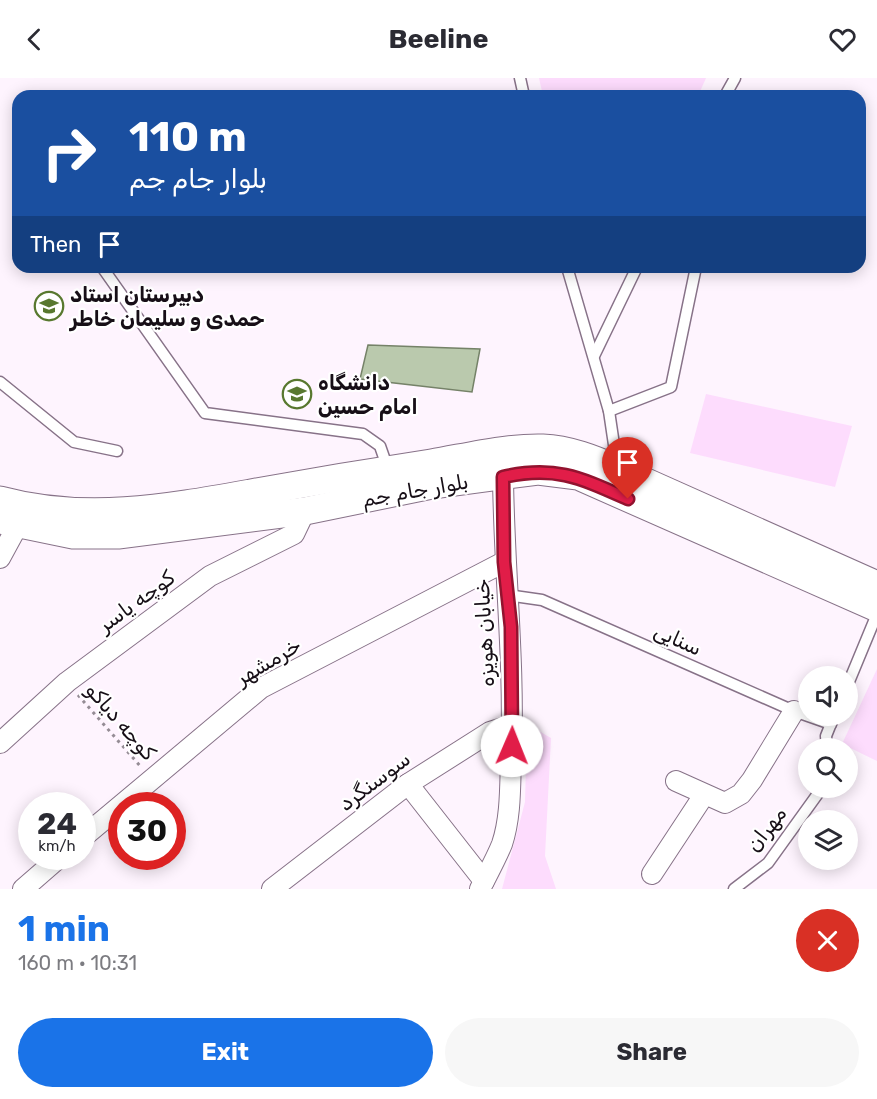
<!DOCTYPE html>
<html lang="en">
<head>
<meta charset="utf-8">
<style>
	:root { --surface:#fff; --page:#f7f7f7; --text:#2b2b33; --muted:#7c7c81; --accent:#1a73e8 }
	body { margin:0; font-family:Rubik,Vazirmatn,sans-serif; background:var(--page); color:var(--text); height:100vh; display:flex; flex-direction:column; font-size:22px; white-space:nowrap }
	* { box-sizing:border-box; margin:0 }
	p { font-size:20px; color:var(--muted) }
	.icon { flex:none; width:33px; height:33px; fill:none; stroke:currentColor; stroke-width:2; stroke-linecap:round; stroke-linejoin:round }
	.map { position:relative; height:811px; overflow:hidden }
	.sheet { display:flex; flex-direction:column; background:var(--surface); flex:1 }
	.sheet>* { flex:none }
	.banner { position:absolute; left:12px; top:12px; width:854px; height:183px; border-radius:18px; box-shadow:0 3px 15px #0003; background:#1a4fa0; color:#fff; overflow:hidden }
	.tools { position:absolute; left:798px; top:588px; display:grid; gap:12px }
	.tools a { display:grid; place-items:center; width:60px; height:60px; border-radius:50%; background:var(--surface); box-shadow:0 3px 15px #0003; font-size:30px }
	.speed { position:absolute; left:18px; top:714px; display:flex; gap:12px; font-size:30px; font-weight:700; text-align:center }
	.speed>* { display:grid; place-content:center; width:78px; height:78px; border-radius:50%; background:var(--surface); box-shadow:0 3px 15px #0003; line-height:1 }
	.speed small { font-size:15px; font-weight:400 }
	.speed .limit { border:9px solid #d22; background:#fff; color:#111 }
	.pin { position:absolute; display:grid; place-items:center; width:51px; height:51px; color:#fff; margin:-62px -26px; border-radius:50% 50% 50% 0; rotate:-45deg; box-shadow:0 0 6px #0007 }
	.pin .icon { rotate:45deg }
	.me { position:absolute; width:66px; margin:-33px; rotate:1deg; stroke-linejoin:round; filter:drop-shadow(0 0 4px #0008) }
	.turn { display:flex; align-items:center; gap:21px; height:126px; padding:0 18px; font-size:27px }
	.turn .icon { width:78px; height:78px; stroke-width:2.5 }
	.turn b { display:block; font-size:42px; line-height:51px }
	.then { display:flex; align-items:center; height:57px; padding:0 18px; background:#0003; gap:12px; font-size:22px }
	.round { display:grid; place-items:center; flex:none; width:63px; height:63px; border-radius:32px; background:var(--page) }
	.summary { display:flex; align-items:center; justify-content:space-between; height:102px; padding:0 18px }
	h1 { font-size:36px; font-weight:700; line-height:45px; color:var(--accent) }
	.primary-button { display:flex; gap:12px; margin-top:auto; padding:12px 18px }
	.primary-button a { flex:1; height:69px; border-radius:36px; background:var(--accent); color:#fff; font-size:24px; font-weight:700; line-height:69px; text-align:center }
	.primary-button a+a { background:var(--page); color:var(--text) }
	header { display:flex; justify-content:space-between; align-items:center; height:78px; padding:0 18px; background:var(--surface); font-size:27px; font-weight:700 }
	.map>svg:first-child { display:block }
</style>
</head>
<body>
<header><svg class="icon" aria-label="back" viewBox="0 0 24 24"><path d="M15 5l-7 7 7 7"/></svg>Beeline<svg class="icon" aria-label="heart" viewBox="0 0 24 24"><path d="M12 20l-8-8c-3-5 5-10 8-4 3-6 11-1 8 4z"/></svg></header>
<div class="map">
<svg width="877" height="811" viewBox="0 0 877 811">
	<rect width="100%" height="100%" fill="#fef4fe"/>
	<g fill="#fddcfd">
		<polygon points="539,0 706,0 698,18 543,18"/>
		<polygon points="706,316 852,348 835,409 690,375"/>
		<polygon points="877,591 877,683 842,666"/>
		<polygon points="527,646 551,660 545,778 556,811 502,811 525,724"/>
	</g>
	<polygon fill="#bac9ad" stroke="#758268" stroke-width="1.5" points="368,267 480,271 472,314 360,301"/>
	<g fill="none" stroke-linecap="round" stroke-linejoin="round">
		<g stroke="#877288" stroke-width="13">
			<g id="service">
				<polyline points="520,0 524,18"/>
				<polyline points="725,18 735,0"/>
				<polyline points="102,189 205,335 363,356 380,368 388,391"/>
				<polyline points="567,189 609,333 617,387"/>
				<polyline points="594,278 637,189"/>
				<polyline points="0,304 74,364 117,373"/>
				<polyline points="609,333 671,309 696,189"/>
				<polyline points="507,517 542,522 794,633 831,646"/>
				<polyline points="848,606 877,536"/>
				<polyline points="827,670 826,658 834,638"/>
				<polyline points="734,811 768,785 822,710"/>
			</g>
		</g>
		<g stroke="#877288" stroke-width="22">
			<g id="minor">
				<polyline points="0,480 19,445"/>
				<polyline points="0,665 67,604 210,498 294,456 305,433"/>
				<polyline points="676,703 725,725 741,716 752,702 794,633"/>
				<polyline points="408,706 484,803"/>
				<polyline points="82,760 261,610 504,484"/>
				<polyline points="652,796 704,717"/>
				<polyline points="23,811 61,778"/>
				<polyline points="272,811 408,706 490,654 512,647"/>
				<path d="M 480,811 C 487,797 496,781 502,766 C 511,739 510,708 511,680 C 515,586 504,493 503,399"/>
			</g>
		</g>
		<g stroke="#877288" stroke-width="29">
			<g id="secondary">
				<path d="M 0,422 C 85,445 167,430 251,415 C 311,404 371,394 431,385 C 467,379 506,369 543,370 C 569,371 594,381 617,391 L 877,507"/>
				<polyline points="0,442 73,457 118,457 305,433 432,407 538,393 578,398 877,530"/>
			</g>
		</g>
		<polyline stroke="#958c95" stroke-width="3" stroke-dasharray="3 4.5" stroke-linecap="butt" points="78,617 141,689"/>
		<use href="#service" stroke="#fff" stroke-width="10"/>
		<use href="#minor" stroke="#fff" stroke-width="20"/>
		<use href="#secondary" stroke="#fff" stroke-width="27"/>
	</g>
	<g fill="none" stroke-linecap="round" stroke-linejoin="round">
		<g stroke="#92132f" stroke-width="15">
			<path id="route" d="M 512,668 L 511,549 L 504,484 L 503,399 C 555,387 581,400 628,421"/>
		</g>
		<use href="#route" stroke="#e11d48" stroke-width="10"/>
	</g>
	<defs>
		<g id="school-ring" transform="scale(1.5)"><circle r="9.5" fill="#fff" stroke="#58782f" stroke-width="1.5"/><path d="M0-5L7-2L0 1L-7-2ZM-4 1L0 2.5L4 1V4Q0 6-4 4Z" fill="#58782f"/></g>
		<g id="university-ring" transform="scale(1.5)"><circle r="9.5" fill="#fff" stroke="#58782f" stroke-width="1.5"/><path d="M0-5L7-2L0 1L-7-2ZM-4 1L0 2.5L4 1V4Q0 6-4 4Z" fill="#58782f"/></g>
	</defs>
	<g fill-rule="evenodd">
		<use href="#school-ring" x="49" y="228"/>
		<use href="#university-ring" x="297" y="316"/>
	</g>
	<g text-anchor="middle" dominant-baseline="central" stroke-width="4.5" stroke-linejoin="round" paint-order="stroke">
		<g font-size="21" font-weight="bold" fill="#170f17" stroke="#fff" text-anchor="start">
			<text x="70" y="216">دبیرستان استاد<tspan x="70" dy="24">حمدی و سلیمان خاطر</tspan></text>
			<text x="318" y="304">دانشگاه<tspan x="318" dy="24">امام حسین</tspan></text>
		</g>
		<g font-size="21" fill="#170f17" stroke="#fff">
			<text transform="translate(415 412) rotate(-10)">بلوار جام جم</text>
			<text transform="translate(136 523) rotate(-36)">کوچه یاسر</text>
			<text transform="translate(484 555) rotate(-93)">خیابان هویزه</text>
			<text transform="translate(678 561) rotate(24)">سنایی</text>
			<text transform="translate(268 583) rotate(-31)">خرمشهر</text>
			<text transform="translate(121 643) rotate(49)">کوچه دیاکو</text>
			<text transform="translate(374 703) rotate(-37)">سوسنگرد</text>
			<text transform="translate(766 751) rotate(-52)">مهران</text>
		</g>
	</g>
</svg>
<div class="tools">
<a><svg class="icon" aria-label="sound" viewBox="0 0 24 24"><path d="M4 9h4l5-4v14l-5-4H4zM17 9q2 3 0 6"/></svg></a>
<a><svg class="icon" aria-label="search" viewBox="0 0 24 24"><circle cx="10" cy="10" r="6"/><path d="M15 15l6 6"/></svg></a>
<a><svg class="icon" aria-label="layers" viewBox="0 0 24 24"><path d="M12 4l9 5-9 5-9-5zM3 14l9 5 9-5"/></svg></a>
</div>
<div class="speed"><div>24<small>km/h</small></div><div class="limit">30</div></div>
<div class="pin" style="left:628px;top:421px;background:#d93025"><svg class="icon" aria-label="arrive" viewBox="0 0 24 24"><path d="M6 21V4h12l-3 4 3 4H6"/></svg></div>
<svg class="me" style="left:512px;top:668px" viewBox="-20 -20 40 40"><circle r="19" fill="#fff"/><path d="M0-13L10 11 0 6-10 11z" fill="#e11d48"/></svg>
<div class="banner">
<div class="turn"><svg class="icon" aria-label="right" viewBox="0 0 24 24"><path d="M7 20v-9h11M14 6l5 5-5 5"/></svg><div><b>110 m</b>بلوار جام جم</div></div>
<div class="then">Then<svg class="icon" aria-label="arrive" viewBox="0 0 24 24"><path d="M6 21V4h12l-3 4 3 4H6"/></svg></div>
</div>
</div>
<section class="sheet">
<div class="summary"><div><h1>1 min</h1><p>160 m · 10:31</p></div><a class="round" style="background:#d93025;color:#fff"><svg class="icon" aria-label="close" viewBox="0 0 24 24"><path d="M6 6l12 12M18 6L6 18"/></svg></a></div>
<div class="primary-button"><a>Exit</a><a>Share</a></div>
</section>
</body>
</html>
